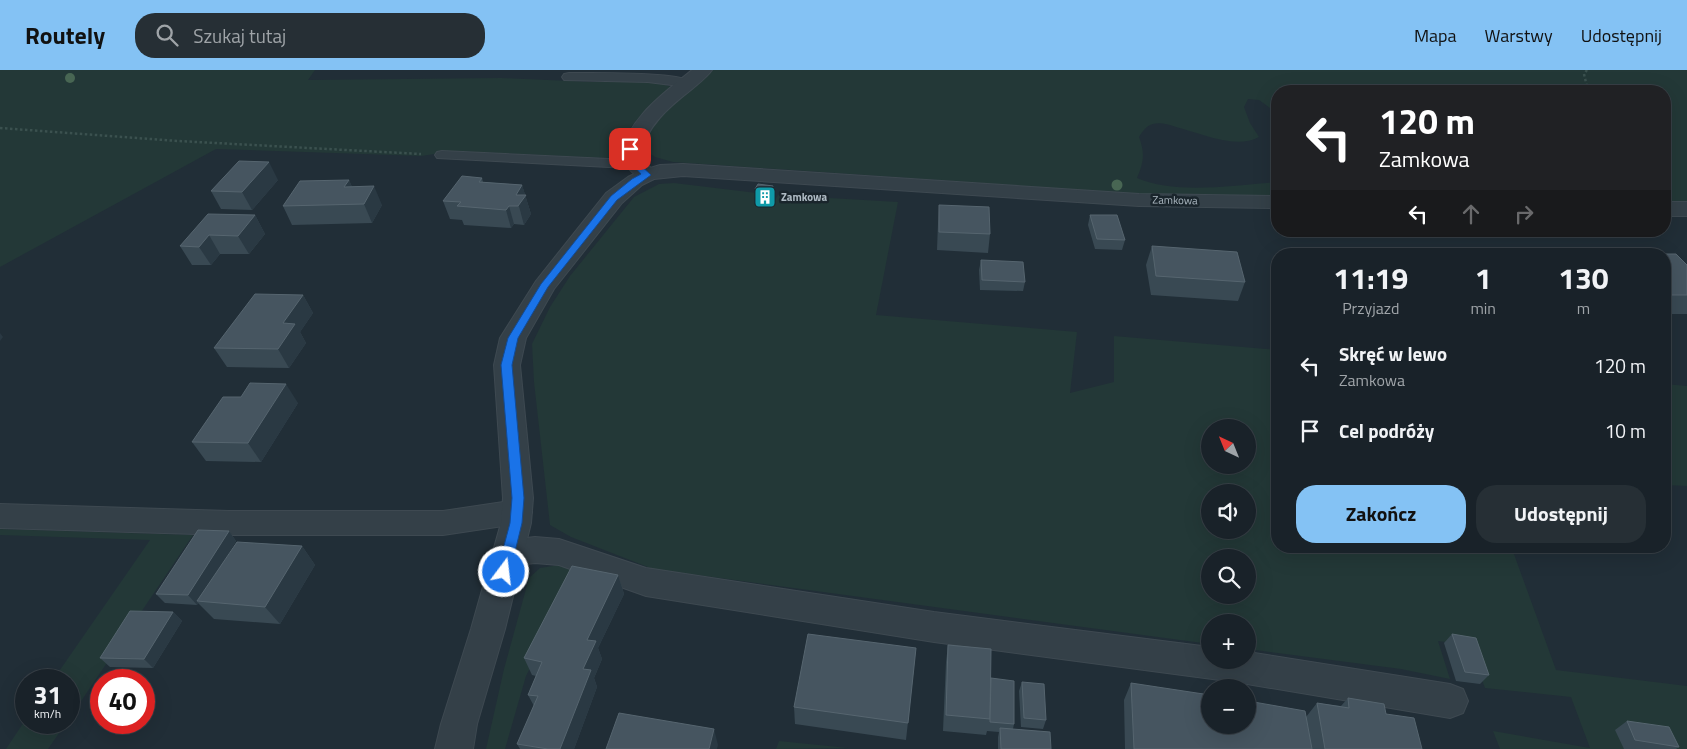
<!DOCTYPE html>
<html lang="pl">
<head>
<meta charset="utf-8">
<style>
	:root { --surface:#192229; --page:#262f35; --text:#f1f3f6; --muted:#9fa4a8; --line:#373f46; --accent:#84c2f4 }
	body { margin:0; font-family:"Titillium Web",sans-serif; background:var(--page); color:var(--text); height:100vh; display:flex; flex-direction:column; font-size:19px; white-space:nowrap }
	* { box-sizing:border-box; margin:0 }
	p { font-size:16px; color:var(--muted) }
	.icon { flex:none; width:28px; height:28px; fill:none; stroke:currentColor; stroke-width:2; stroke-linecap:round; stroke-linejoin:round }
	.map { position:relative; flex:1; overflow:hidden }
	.side { position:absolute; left:1271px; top:178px; width:400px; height:305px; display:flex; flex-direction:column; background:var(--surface); border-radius:20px; box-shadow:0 5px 20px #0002,0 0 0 1px var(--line) }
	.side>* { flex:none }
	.top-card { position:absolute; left:1271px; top:15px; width:400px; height:152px; border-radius:20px; box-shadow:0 5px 20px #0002,0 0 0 1px var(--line); background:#202124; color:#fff; overflow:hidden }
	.needle { width:32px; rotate:317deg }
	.fabs { position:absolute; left:1201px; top:349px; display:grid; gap:10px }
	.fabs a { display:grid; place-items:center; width:55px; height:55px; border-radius:50%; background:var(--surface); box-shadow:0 5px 20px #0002,0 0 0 1px var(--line); font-size:25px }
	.speed { position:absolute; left:15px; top:599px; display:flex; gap:10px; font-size:25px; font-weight:700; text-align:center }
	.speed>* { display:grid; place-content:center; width:65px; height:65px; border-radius:50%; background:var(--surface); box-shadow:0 5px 20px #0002,0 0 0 1px var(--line); line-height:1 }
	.speed small { font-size:12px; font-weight:400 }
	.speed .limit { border:8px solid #d22; background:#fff; color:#111 }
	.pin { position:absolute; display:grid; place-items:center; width:42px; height:42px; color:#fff; margin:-21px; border-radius:10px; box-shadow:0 2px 8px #0006 }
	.me { position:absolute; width:55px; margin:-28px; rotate:15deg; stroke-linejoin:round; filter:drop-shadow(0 0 4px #0008) }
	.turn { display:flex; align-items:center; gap:18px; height:105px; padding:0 25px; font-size:22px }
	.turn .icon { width:65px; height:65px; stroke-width:2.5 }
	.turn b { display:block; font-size:35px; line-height:42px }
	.lanes { display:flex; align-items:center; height:48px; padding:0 25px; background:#0003; justify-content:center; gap:25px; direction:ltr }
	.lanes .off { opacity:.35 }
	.eta { display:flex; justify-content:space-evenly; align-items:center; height:85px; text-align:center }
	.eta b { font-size:30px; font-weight:700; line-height:35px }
	.primary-button { display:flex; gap:10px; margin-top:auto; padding:10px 25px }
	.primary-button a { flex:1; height:58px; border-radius:20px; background:var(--accent); color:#111; font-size:20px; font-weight:700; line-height:58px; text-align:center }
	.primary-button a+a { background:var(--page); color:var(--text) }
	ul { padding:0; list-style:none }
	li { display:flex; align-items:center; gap:15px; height:65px; padding:0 25px }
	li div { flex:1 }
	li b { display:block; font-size:19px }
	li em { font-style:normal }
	header { display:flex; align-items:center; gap:30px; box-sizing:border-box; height:70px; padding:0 25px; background:var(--accent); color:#111 }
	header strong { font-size:24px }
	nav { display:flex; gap:28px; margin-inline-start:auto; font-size:18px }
	.search { width:350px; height:45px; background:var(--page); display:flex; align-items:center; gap:12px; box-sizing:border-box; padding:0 18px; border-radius:20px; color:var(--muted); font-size:19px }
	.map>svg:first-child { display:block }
</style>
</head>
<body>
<header>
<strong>Routely</strong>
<div class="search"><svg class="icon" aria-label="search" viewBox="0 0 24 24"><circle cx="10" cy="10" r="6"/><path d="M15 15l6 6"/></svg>Szukaj tutaj</div>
<nav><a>Mapa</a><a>Warstwy</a><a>Udostępnij</a></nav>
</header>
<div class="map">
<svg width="1687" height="679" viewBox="0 0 1687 679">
	<rect width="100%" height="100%" fill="#212e37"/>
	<g fill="#233837" fill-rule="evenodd">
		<path d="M 0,0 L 315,0 L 308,10 L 501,8 L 593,12 L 640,11 L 661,13 L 671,17 C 666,28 653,32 645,41 C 632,54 621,70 612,86 L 607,88 L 455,81 L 421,86 L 216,79 L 0,197 Z"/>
		<path d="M 710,0 L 1687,0 L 1687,135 L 1665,135 L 1665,21 L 1278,21 L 1277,43 L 1259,30 L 1248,29 L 1244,37 L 1250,53 L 1259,67 C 1235,80 1201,63 1176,57 C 1170,55 1160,52 1153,54 C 1147,55 1142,62 1139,67 C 1145,83 1144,92 1137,108 C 1175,125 1236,115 1277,112 L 1277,126 L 1141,124 L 673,92 L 655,87 L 643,79 L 645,65 L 657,47 Z"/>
		<path d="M 674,113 L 757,123 L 754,130 L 774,132 L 778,125 L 898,132 L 876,245 L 1077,262 L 1070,323 L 1114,312 L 1114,266 L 1277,280 L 1278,476 L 1511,476 L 1556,600 L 1687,616 L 1687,679 L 1500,679 L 1493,661 L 1590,678 L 1571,627 L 1485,618 L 1469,575 L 1438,571 L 1450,609 L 1401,599 L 1248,579 L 1248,552 L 1210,552 L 1210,574 L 653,499 L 571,467 L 550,455 L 534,312 L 532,274 L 550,237 L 570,206 L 634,127 L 659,114 ZM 1210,358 L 1248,358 L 1248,395 L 1210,395 ZM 1210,422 L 1248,422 L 1248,460 L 1210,460 ZM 1210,488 L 1248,488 L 1248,525 L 1210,525 Z"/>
		<polygon points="1665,314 1687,316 1687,416 1665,415"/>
		<polygon points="0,459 193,465 69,649 69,610 53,610 150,470 0,465"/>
		<polygon points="559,495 580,499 526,606 505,679 486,679 504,599 529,508 540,498"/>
		<polygon points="26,649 26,652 66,653 48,679 6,679"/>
		<polygon points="779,671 848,678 776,679"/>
	</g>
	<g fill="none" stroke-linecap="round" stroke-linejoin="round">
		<g stroke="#3e4951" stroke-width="2">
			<g id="service">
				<path d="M 569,3 C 589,3 684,1 694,13 L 687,17 L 648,12 L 564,10 L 562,7 L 564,4 Z"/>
				<polygon points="442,81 609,89 638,89 640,92 638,95 609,97 437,88 435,85 437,82"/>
			</g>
		</g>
		<g stroke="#3e4951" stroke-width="2">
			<g id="minor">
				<path d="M 692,0 L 712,0 C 707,7 699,13 692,19 C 669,37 646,56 640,86 L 657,105 L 654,109 C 639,113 628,99 620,87 C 628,48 663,24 692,0 Z"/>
				<polygon points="517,430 528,433 532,442 528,451 517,454 443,465 229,465 0,458 0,434 229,441 443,441"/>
				<polygon points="535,467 559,469 646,498 934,542 1210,577 1210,590 1248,590 1248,582 1450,614 1463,619 1468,631 1463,643 1450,648 1235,612 934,572 646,526 559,495 535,493 509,496 498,492 493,483 498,474 509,470"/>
			</g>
		</g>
		<g stroke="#3e4951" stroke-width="2">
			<g id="tertiary">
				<polygon points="683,94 1139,124 1278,126 1278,138 1139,136 683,106 654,109 642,115 622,133 554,219 526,268 520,295 533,428 531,453 505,559 477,654 473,679 435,679 441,654 471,559 501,453 503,428 494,295 500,268 536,211 606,123 628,107 640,101 660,95"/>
				<rect x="1665" y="132" width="22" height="14"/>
			</g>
		</g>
		<g stroke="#3b514f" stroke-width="2.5" stroke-dasharray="2.5 2.5" stroke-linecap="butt">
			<polyline points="1587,0 1584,4 1588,21"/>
			<polyline points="0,58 178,71 421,84"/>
		</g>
		<use href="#service" fill="#344048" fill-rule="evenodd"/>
		<use href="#minor" fill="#344048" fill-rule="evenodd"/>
		<use href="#tertiary" fill="#344048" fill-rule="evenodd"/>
	</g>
	<g fill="#486653">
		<circle cx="70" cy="8" r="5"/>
		<circle cx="1117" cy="115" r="5.5"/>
	</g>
	<g fill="#394953">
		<polygon points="482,108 483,112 522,115 531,144 524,155 514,154 511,158 464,155 462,150 450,149 443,131"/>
		<polygon points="278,110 252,140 221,139 211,121"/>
		<polygon points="349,110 352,117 382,135 372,153 292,155 283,136"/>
		<polygon points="773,116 774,126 771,130 756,128 755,119"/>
		<polygon points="939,135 990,164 988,183 937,180 938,153"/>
		<polygon points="255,145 265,164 249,184 220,184 211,195 192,195 180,176"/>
		<polygon points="1090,145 1125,170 1122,180 1095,179 1088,155"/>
		<polygon points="1152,176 1245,212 1238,231 1151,225 1146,195"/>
		<polygon points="1665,184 1687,195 1687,244 1665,244"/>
		<polygon points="981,190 1025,212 1023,221 980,220 979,200"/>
		<polygon points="303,225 313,243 300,262 306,273 289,298 227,297 214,278"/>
		<polygon points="298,333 261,392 206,391 192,372"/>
		<polygon points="229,461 236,471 223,492 302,476 315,495 280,554 214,549 198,533 197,535 165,533 156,524"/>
		<polygon points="618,505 624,524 598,578 602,589 594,608 597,617 574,679 520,679 517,674 534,636 528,625 536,606 532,605 524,588"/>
		<polygon points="173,542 182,551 153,598 110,597 100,588"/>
		<polygon points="1452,564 1489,605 1480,614 1456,611 1444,573"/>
		<polygon points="948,575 991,608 1014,654 1013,659 1051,679 998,679 998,667 999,662 987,661 986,665 943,661 946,592"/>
		<polygon points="916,578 906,670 795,654 794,637"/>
		<polygon points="1022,612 1046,650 1043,659 1021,657 1019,621"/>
		<polygon points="1131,613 1306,647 1317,633 1341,636 1348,628 1386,644 1422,679 1125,679 1124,630"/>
		<polygon points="1627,651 1679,677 1676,679 1624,679 1615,660"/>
	</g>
	<g fill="#2a3943">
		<polygon points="269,92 278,110 252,140 242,122"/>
		<polygon points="349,110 357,128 344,117"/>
		<polygon points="522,115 531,144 524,155 516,125"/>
		<polygon points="374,116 382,135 372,153 364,134"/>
		<polygon points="773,116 774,126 771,130 771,121"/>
		<polygon points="509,136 514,154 511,158 506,140"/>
		<polygon points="255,145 265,164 249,184 238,166"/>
		<polygon points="209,165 220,184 211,195 199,177"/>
		<polygon points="303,225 313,243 300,262 306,273 289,298 278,279 283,253"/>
		<polygon points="0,263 3,267 0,271"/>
		<polygon points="286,314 298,333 261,392 248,373"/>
		<polygon points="229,461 236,471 199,532 197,531 198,533 197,535 188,525"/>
		<polygon points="302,476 315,495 280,554 265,537"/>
		<polygon points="618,505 624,524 598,578 602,589 594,608 597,617 574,679 560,679 583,599 587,570"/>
		<polygon points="173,542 182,551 153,598 144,589"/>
		<polygon points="714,659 718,675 717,679 709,679"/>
	</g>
	<g fill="#465560" stroke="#56656f">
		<polygon points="239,91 269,92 242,122 211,121"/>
		<polygon points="462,106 482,108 479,112 522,115 516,125 526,125 518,136 509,136 506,140 457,136 461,132 443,131"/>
		<polygon points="349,110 344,117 374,116 364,134 283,136 300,111"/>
		<polygon points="758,114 773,116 771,121 755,119"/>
		<polygon points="939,135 989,137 990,164 939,162"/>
		<polygon points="208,144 255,145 238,166 209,165 199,177 180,176"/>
		<polygon points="1090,145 1117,145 1125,170 1097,169"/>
		<polygon points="1152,176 1237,182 1245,212 1156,206"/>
		<polygon points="1665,184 1676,184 1687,195 1687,225 1665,225"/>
		<polygon points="981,190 1023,192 1025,212 982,210"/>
		<polygon points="255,224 303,225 283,253 295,254 278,279 214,278"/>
		<polygon points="250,313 286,314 248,373 192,372 223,327 241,327"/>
		<polygon points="198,460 229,461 188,525 156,524"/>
		<polygon points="237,472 302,476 265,537 197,531"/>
		<polygon points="572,496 618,505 587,570 596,571 583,599 591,600 560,679 548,679 517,674 538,626 528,625 542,592 524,588"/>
		<polygon points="130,541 173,542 144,589 100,588"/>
		<polygon points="808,564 916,578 908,653 794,637"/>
		<polygon points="1452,564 1476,568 1489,605 1465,602"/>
		<polygon points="948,575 991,579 990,649 946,645"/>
		<polygon points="991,608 1014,611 1014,654 990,652 990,649"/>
		<polygon points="1022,612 1044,614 1046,650 1024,648"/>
		<polygon points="1131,613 1210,625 1210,655 1248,655 1248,631 1305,641 1312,679 1134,679"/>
		<polygon points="1348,628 1384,634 1386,644 1414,648 1422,679 1325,679 1317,633 1349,638"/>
		<polygon points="619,643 714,659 709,679 606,679"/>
		<polygon points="1627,651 1669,657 1679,677 1635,670"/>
		<polygon points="1000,658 1050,662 1051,679 1001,679"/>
	</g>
	<polygon fill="#1a73e8" stroke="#114b97" points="627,77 633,77 636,91 651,105 617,130 548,217 518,268 512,295 524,428 522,453 510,502 508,506 504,508 499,506 497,502 510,453 512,428 501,295 508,268 541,214 611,126 632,109 641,104 626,87"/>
	<defs>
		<g id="building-square" transform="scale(1.125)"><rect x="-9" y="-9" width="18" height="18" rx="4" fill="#0f9aa8" stroke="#1a252c"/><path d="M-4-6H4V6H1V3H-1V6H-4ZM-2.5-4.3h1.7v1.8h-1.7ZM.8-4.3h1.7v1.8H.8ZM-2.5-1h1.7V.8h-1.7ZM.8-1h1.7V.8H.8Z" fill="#fff"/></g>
	</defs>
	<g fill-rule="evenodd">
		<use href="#building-square" x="765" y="127"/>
	</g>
	<g text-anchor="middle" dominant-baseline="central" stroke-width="5" stroke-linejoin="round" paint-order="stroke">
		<g font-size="11" font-weight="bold" fill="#afbbc4" stroke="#1a252c" text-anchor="start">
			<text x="781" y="127">Zamkowa</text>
		</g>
		<g font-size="11" fill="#afbbc4" stroke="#1a252c">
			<text transform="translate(1175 130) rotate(1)">Zamkowa</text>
		</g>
	</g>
</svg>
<div class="fabs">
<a><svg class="needle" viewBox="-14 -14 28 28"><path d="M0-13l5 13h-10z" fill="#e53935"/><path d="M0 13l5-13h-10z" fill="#9fa4a8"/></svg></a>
<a><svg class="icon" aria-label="sound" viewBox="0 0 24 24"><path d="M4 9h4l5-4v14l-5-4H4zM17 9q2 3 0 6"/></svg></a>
<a><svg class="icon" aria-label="search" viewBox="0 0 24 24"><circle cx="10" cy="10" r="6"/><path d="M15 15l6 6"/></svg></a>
<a>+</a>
<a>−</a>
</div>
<div class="speed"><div>31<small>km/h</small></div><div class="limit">40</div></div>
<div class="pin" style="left:630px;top:79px;background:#d93025"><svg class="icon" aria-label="arrive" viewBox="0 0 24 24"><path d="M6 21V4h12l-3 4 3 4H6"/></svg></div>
<svg class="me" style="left:504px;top:502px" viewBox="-20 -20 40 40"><circle r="17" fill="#1a73e8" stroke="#fff" stroke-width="3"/><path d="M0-11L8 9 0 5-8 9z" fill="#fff"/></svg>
<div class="top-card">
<div class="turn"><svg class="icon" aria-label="left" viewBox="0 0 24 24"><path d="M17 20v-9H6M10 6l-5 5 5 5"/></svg><div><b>120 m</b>Zamkowa</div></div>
<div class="lanes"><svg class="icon" aria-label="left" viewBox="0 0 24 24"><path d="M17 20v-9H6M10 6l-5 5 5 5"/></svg><svg class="icon off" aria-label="ahead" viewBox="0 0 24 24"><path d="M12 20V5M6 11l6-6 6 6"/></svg><svg class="icon off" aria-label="right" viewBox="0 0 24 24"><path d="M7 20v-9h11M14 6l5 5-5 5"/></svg></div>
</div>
<section class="side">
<div class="eta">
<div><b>11:19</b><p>Przyjazd</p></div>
<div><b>1</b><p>min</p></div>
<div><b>130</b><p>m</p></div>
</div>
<ul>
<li><svg class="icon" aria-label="left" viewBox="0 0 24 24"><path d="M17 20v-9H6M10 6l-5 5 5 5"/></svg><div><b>Skręć w lewo</b><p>Zamkowa</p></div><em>120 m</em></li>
<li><svg class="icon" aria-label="arrive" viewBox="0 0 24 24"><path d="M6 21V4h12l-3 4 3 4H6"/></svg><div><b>Cel podróży</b></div><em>10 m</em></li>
</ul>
<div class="primary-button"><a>Zakończ</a><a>Udostępnij</a></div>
</section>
</div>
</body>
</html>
